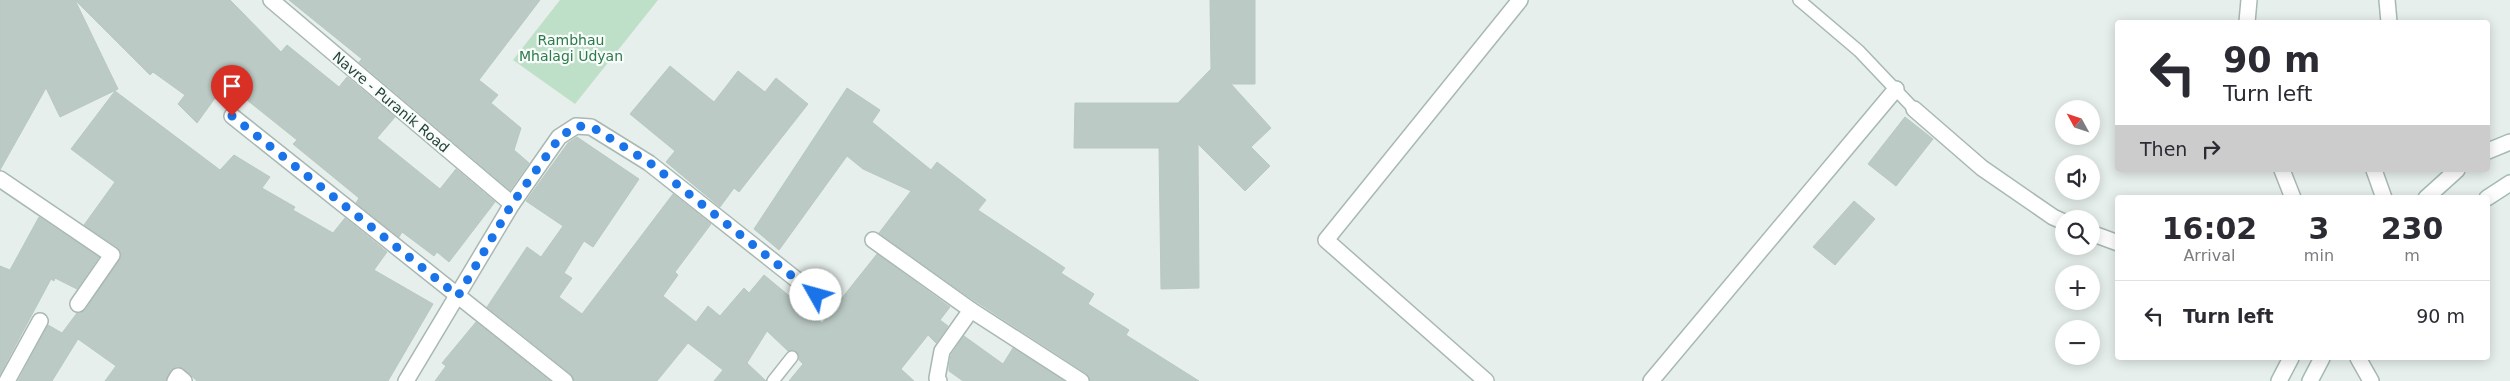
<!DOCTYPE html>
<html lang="en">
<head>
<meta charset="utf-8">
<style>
	:root { --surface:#fff; --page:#f7f7f7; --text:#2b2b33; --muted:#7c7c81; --line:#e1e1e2 }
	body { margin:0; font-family:"DejaVu Sans",sans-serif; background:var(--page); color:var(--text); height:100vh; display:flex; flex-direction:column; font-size:19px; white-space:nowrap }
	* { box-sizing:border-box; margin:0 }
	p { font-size:16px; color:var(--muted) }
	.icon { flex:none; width:28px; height:28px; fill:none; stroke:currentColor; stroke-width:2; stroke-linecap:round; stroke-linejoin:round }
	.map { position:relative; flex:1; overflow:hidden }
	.drawer { position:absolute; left:2115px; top:195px; width:375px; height:165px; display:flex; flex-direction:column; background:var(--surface); border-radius:5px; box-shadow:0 2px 12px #0003 }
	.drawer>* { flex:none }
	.guide { position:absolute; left:2115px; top:20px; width:375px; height:152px; border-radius:5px; box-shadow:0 2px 12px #0003; background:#fff; color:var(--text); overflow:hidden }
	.needle { width:32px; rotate:310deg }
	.buttons { position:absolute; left:2055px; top:100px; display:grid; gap:10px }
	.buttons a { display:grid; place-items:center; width:45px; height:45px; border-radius:50%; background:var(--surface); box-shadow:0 2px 12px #0003; font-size:25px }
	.pin { position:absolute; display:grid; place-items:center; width:42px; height:42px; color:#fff; margin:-51px -21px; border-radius:50% 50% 50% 0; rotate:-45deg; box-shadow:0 0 5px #0007 }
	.pin .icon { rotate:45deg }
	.me { position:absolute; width:55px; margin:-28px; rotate:308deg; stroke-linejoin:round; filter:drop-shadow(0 0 4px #0008) }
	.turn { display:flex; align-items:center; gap:18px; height:105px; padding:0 25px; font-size:22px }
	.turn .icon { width:65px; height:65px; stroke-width:2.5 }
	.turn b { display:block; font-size:35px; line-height:42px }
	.then { display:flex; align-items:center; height:48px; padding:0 25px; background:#0003; gap:10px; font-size:19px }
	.eta { display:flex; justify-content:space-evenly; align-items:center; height:85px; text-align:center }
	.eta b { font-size:30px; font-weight:700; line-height:35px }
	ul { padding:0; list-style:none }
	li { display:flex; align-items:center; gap:15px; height:70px; padding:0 25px; border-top:1px solid var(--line) }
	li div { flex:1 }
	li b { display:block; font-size:19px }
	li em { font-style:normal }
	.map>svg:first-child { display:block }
</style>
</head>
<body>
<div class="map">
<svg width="2510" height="381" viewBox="0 0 2510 381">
	<rect width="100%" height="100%" fill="#e6efeb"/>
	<polygon fill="#bfe0c8" points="560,0 658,0 575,104 513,60"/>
	<g fill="#bbcac4" stroke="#b8c9c2">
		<polygon points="0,0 230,0 281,52 287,45 339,87 347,77 395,117 377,138 440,189 456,169 495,202 449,262 437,252 434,256 402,232 399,237 356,203 359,198 293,144 297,140 237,92 227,106 215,98 197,123 178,104 185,95 153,72 150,75 75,0 118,89 60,117 46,88 0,170"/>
		<polygon points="289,0 540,0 479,80 498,95 491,103 521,128 514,150 529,163 510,190 359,62 362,59"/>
		<polygon points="1210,0 1255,0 1255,84 1231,84 1271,128 1251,147 1270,166 1245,191 1198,144 1199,288 1161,289 1159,148 1074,148 1075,103 1178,103 1211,69"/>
		<polygon points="670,66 714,102 738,71 765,92 776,78 808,104 739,192 734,188 720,207 666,162 675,151 630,114"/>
		<polygon points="847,88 880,110 872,122 931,170 937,162 986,200 978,210 1065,268 1061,273 1094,294 1088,304 1129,330 1126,335 1199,381 1090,381 1086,373 969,297 879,233 911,191 863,169 847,156 779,250 754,229"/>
		<polygon points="115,91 220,170 234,155 270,177 262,188 295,207 293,210 333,233 345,218 387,252 374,270 433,304 388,381 197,381 184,369 177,366 170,371 166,381 105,381 116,366 78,339 52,381 18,381 48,325 62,333 77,313 86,309 121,256 117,247 84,225 115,182 71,149"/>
		<polygon points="1905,117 1933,139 1896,186 1868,164"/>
		<polygon points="577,137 639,179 593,247 584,241 564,273 572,278 559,297 582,314 673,194 711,224 675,272 678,275 663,296 696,322 708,306 720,316 744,288 749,293 764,275 822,323 877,254 950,307 940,320 948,326 936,343 928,335 901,369 914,381 789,381 803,364 799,360 799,354 794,350 788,351 767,331 747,363 766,381 714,381 723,370 688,343 657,381 574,381 571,374 487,307 527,247 541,257 563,226 526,201 568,143"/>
		<polygon points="1854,201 1875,219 1835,265 1813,247"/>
		<polygon points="39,217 99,257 77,289 55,278 54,281 51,279 0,374 0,266 10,270"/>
		<polygon points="476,322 550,381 435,381 446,366 442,363"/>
		<polygon points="964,336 1003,364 1013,348 1064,381 963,381 949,371 949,367 951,355"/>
	</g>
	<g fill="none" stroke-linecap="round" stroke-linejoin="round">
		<g stroke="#a8b8b2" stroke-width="14">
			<g id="service">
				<polyline points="1799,0 1859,51 1914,109"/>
				<polyline points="773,381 792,357"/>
			</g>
		</g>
		<g stroke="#a8b8b2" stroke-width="18">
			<g id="minor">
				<polyline points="271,0 512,204"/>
				<polyline points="2387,0 2389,22"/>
				<polyline points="2247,22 2249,0"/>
				<polyline points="1914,109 1982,168 2053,217 2064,222"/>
				<polyline points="232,116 565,381"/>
				<polyline points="2282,170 2293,198"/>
				<polyline points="2374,170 2384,198"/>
				<polyline points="0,179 112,255 78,304"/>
				<polyline points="2091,233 2118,243"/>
				<polyline points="873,240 971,310 1081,381"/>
				<polyline points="7,381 40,321"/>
				<polyline points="175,381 178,376 184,381"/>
				<polyline points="406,381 512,204 559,137 576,126 591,127 649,163 816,295"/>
				<polyline points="939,381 937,378 942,351 971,310"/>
				<polyline points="1486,381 1326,240 1520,0"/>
				<polyline points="1651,381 1896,89"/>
			</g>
		</g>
		<g stroke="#a8b8b2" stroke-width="18">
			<polyline id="tertiary" points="2358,358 2371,381"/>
		</g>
		<g stroke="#a4bbb3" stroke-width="18">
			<g id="secondary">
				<polyline points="2488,151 2510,142"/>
				<polyline points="2426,198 2457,170"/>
				<polyline points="2487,198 2510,183"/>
				<polyline points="2279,381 2291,358"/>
				<polyline points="2310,381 2322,358"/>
			</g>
		</g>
		<use href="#service" stroke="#fff" stroke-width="11"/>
		<use href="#minor" stroke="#fff" stroke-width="15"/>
		<use href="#tertiary" stroke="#fff" stroke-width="15"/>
		<use href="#secondary" stroke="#fff" stroke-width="15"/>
	</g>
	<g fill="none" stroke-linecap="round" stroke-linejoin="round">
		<polyline stroke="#1a73e8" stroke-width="9" stroke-dasharray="0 16.2" points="232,116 458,296 512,204 560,137 576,126 592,127 650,163 816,295"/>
	</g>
	<g text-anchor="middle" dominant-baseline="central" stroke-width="4.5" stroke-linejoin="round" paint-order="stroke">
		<g font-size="14" fill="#2d7a4b" stroke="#f7fbf9">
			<text x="571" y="40">Rambhau<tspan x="571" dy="16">Mhalagi Udyan</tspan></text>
		</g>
		<g font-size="14" fill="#24423a" stroke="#f7fbf9">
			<text transform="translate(391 102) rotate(40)">Navre - Puranik Road</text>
		</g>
	</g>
</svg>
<div class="buttons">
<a><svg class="needle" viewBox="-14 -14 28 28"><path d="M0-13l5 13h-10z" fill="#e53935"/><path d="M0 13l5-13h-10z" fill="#7c7c81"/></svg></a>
<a><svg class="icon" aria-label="sound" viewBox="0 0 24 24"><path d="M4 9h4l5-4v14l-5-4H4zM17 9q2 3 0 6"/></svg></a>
<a><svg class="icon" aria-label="search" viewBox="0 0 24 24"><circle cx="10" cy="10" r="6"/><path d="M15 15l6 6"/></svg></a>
<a>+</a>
<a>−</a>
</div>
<div class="pin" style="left:232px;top:116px;background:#d93025"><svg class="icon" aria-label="arrive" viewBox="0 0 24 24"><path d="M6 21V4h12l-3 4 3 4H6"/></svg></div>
<svg class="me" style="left:816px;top:295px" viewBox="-20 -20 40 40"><circle r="19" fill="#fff"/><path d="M0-13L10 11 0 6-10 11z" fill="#1a73e8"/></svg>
<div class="guide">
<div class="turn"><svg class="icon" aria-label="left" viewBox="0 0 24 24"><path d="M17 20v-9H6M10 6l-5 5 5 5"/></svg><div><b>90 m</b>Turn left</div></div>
<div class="then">Then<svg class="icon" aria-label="right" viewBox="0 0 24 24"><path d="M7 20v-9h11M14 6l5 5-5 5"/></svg></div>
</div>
<section class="drawer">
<div class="eta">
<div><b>16:02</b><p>Arrival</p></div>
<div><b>3</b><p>min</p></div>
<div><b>230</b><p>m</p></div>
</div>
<ul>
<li><svg class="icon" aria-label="left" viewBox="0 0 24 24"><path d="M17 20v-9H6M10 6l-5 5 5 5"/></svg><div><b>Turn left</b></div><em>90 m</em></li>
</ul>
</section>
</div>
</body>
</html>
